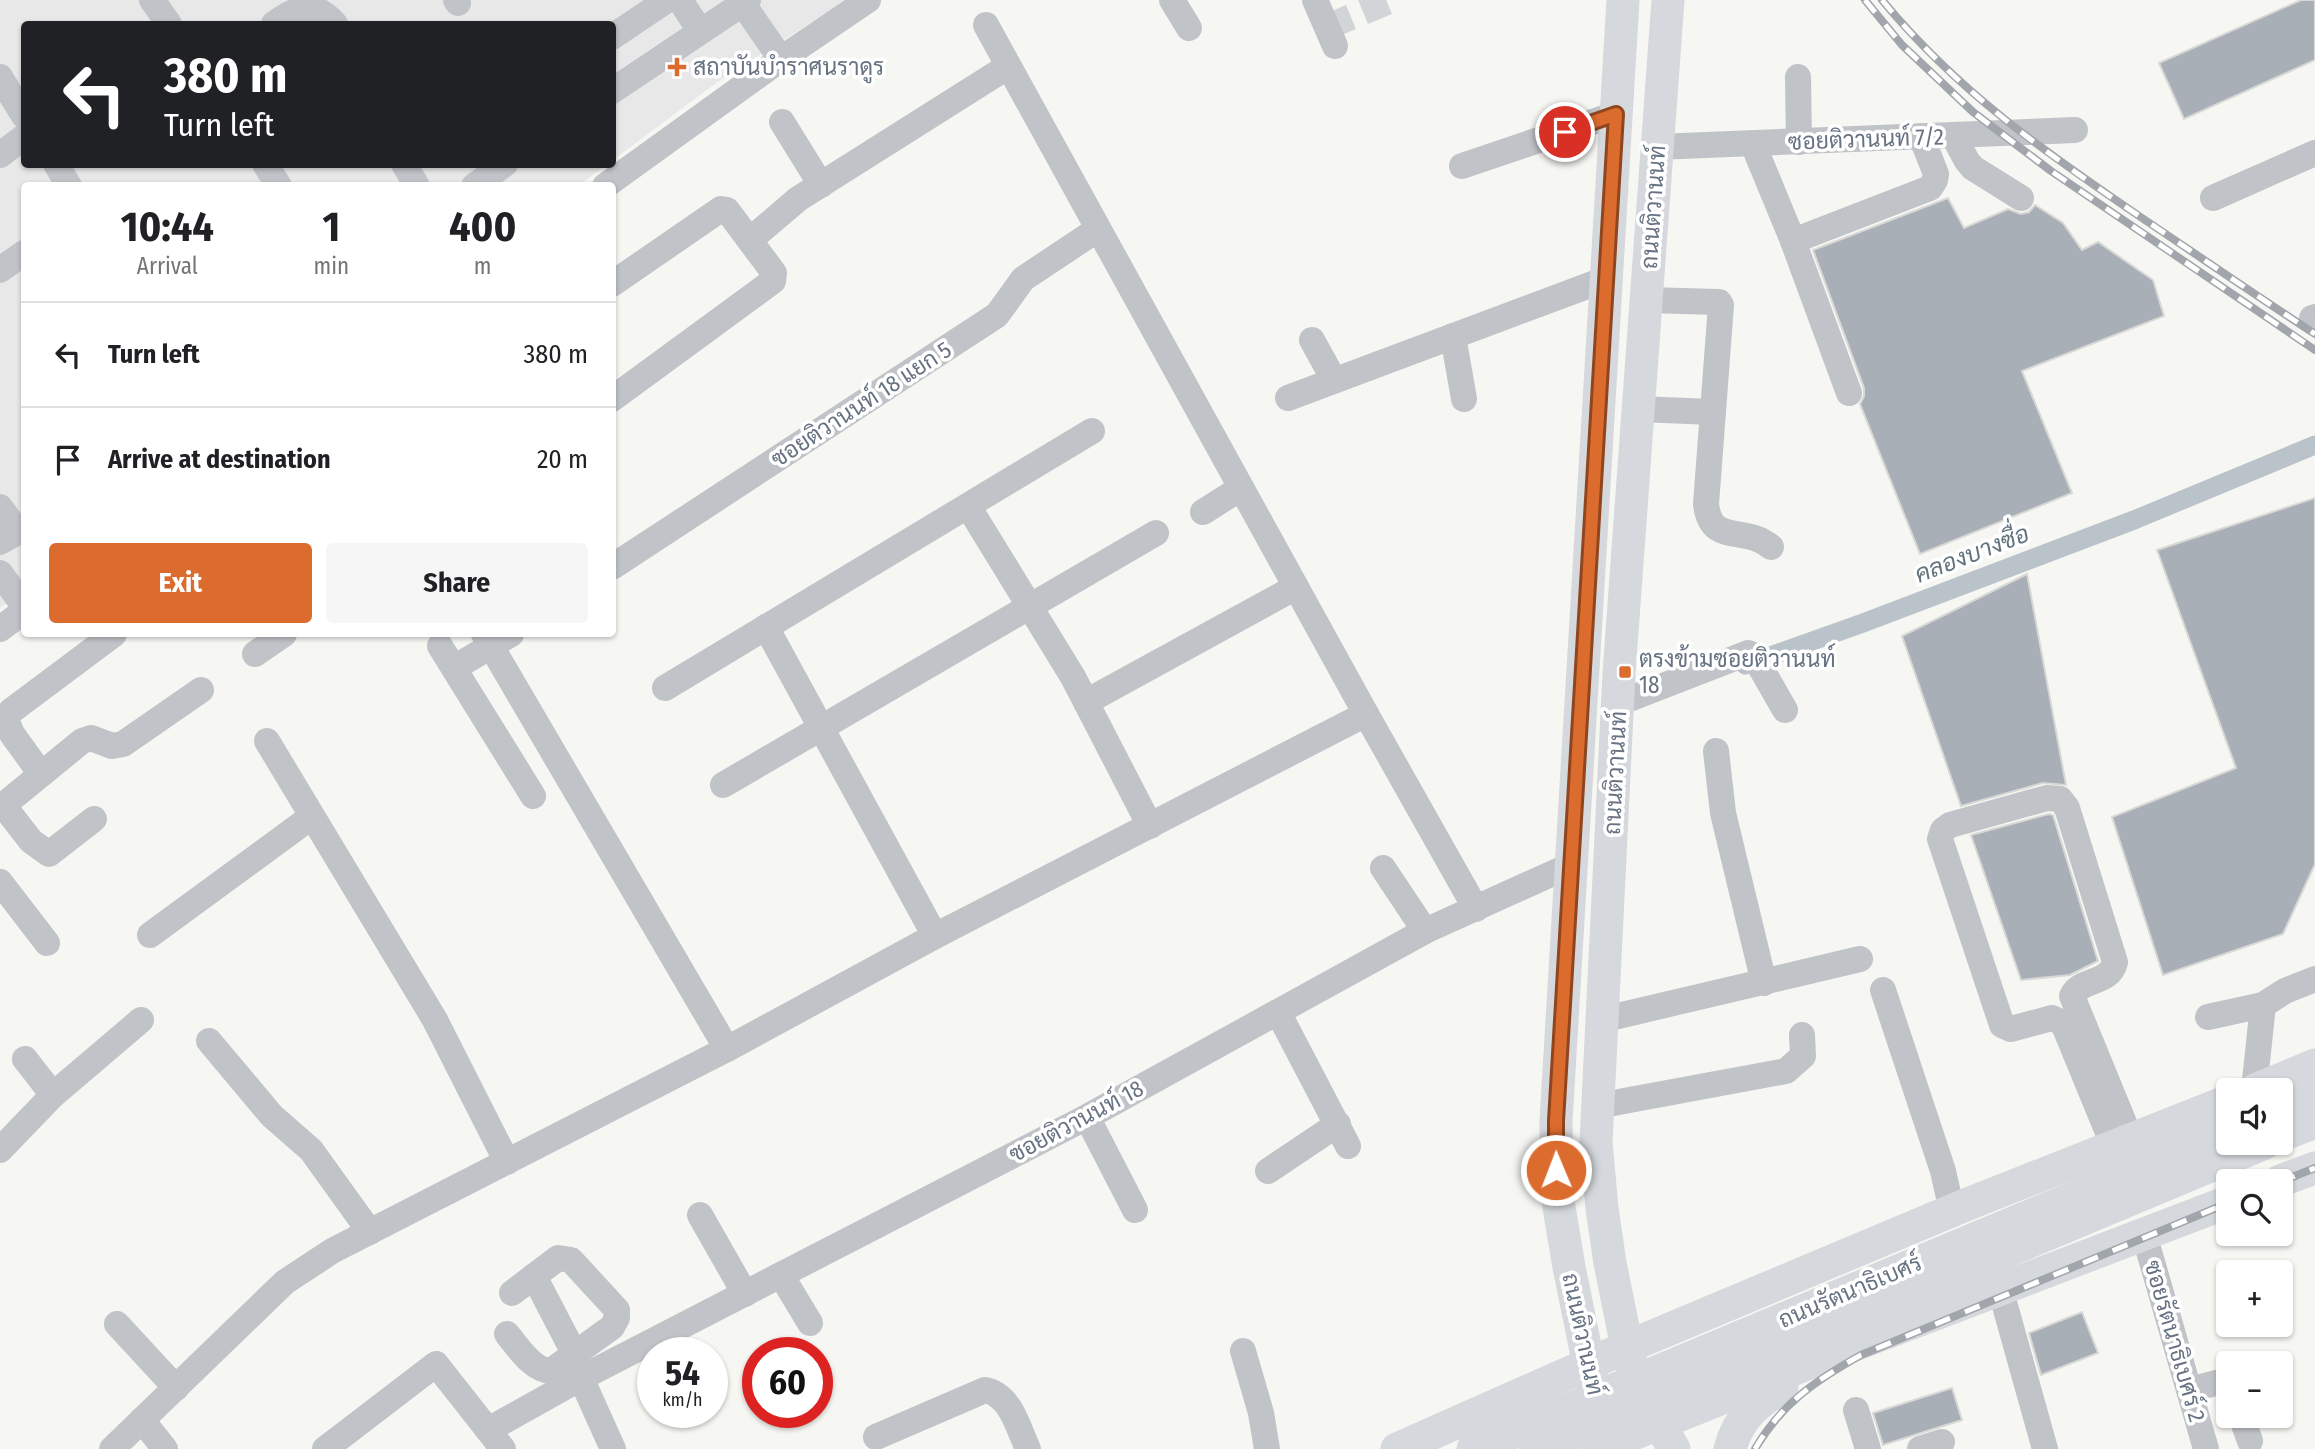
<!DOCTYPE html>
<html lang="en">
<head>
<meta charset="utf-8">
<style>
	:root { --surface:#fff; --page:#f6f6f6; --text:#202124; --muted:#757577; --line:#e0e0e0; --accent:#dc6b2e }
	body { margin:0; font-family:"Fira Sans Condensed",Sarabun,sans-serif; background:var(--page); color:var(--text); height:100vh; display:flex; flex-direction:column; font-size:26px; white-space:nowrap }
	* { box-sizing:border-box; margin:0 }
	p { font-size:23px; color:var(--muted) }
	.icon { flex:none; width:38px; height:38px; fill:none; stroke:currentColor; stroke-width:2; stroke-linecap:round; stroke-linejoin:round }
	.map { position:relative; flex:1; overflow:hidden }
	.side { position:absolute; left:21px; top:182px; width:595px; height:455px; display:flex; flex-direction:column; background:var(--surface); border-radius:7px; box-shadow:0 2px 5px #0004 }
	.side>* { flex:none }
	.top-card { position:absolute; left:21px; top:21px; width:595px; height:147px; border-radius:7px; box-shadow:0 2px 5px #0004; background:#202124; color:#fff; overflow:hidden }
	.buttons { position:absolute; left:2216px; top:1078px; display:grid; gap:14px }
	.buttons a { display:grid; place-items:center; width:77px; height:77px; border-radius:7px; background:var(--surface); box-shadow:0 2px 5px #0004; font-size:35px }
	.speed { position:absolute; left:637px; top:1337px; display:flex; gap:14px; font-size:35px; font-weight:700; text-align:center }
	.speed>* { display:grid; place-content:center; width:91px; height:91px; border-radius:50%; background:var(--surface); box-shadow:0 2px 5px #0004; line-height:1 }
	.speed small { font-size:18px; font-weight:400 }
	.speed .limit { border:10px solid #d22; background:#fff; color:#111 }
	.pin { position:absolute; display:grid; place-items:center; width:60px; height:60px; color:#fff; margin:-30px; border:4px solid #fff; border-radius:50%; box-shadow:0 2px 7px #0007 }
	.me { position:absolute; width:77px; margin:-38px; rotate:359deg; stroke-linejoin:round; filter:drop-shadow(0 0 5px #0008) }
	.turn { display:flex; align-items:center; gap:24px; height:147px; padding:0 28px; font-size:32px }
	.turn .icon { width:91px; height:91px; stroke-width:2.5 }
	.turn b { display:block; font-size:49px; line-height:60px }
	.eta { display:flex; justify-content:space-evenly; align-items:center; height:119px; text-align:center }
	.eta b { font-size:42px; font-weight:700; line-height:49px }
	.action { display:flex; gap:14px; margin-top:auto; padding:14px 28px }
	.action a { flex:1; height:80px; border-radius:7px; background:var(--accent); color:#fff; font-size:28px; font-weight:700; line-height:80px; text-align:center }
	.action a+a { background:var(--page); color:var(--text) }
	ul { padding:0; list-style:none }
	li { display:flex; align-items:center; gap:21px; height:105px; padding:0 28px; border-top:2px solid var(--line) }
	li div { flex:1 }
	li b { display:block; font-size:26px }
	li em { font-style:normal }
	.map>svg:first-child { display:block }
</style>
</head>
<body>
<div class="map">
<svg width="2315" height="1449" viewBox="0 0 2315 1449">
	<rect width="100%" height="100%" fill="#f6f6f3"/>
	<polygon fill="#e7e8e7" points="0,0 846,0 716,83 613,160 612,24 24,24 24,164 606,165 578,186 24,186 24,591 0,608"/>
	<g fill="none" stroke-linecap="round" stroke-linejoin="round">
		<polyline stroke="#bac3c9" stroke-width="19" points="1745,665 1863,623 2134,520 2315,445"/>
	</g>
	<g fill="#a9afb6" stroke="#d8d8d6" stroke-width="2">
		<polygon points="2301,0 2315,0 2315,60 2184,119 2159,63"/>
		<polygon points="1948,198 1964,228 2008,209 2021,214 2029,212 2035,205 2063,223 2082,250 2098,242 2153,280 2164,316 2022,371 2072,493 1920,554 1860,404 1864,396 1864,388 1813,250"/>
		<polygon points="2315,498 2315,864 2283,934 2163,975 2112,817 2236,768 2157,550"/>
		<polygon points="2027,574 2066,785 2043,783 1961,806 1902,636"/>
		<polygon points="2049,814 2053,815 2098,961 2070,975 2021,980 1971,835"/>
		<polygon points="2082,1312 2098,1353 2041,1375 2029,1333"/>
		<polygon points="1952,1388 1962,1420 1883,1445 1873,1413"/>
	</g>
	<g fill="none" stroke-linecap="round" stroke-linejoin="round">
		<polyline stroke="#d2d5d7" stroke-width="26" stroke-dasharray="26 13" stroke-linecap="butt" points="1327,27 1392,0"/>
		<g stroke="#c0c3c7" stroke-width="26">
			<polyline points="152,0 169,24"/>
			<polyline points="456,0 458,3"/>
			<polyline points="680,0 700,31"/>
			<polyline points="1172,0 1189,28"/>
			<polyline points="1315,0 1335,46"/>
			<polyline points="743,4 781,59"/>
			<path d="M 274,24 C 297,7 314,0 335,24"/>
			<polyline points="986,25 1366,714 1476,909"/>
			<polyline points="612,37 667,0"/>
			<polyline points="0,77 24,116"/>
			<polyline points="1798,77 1799,142"/>
			<polyline points="612,91 748,0"/>
			<polyline points="782,122 821,185"/>
			<polyline points="1953,135 1967,161 1973,168 2021,198"/>
			<polyline points="1753,144 1793,241 1849,393"/>
			<polyline points="1657,147 2075,130"/>
			<polyline points="0,155 24,137"/>
			<polyline points="56,164 69,186"/>
			<polyline points="265,164 279,186"/>
			<polyline points="404,164 417,186"/>
			<polyline points="1462,166 1616,114"/>
			<polyline points="474,186 505,164"/>
			<polyline points="605,186 781,59 868,0"/>
			<polyline points="2213,198 2315,153"/>
			<polyline points="750,240 798,199 1007,67"/>
			<polyline points="1793,241 1930,188 1935,180 1936,174 1921,136"/>
			<polyline points="0,270 24,253"/>
			<polyline points="612,284 721,209 727,210 774,273 773,281 612,399"/>
			<path d="M 1646,300 L 1719,302 L 1721,305 L 1706,504 C 1711,547 1744,524 1771,547"/>
			<polyline points="2312,318 2315,317"/>
			<polyline points="1453,336 1464,399"/>
			<polyline points="1312,340 1334,380"/>
			<polyline points="1288,398 1606,279"/>
			<polyline points="1638,409 1713,412"/>
			<polyline points="968,506 1073,677 1150,826"/>
			<polyline points="0,507 18,532 0,542"/>
			<polyline points="1203,512 1241,488"/>
			<polyline points="612,567 997,315 1023,279 1098,229"/>
			<polyline points="0,573 24,606"/>
			<polyline points="766,627 935,936"/>
			<polyline points="0,629 24,611"/>
			<polyline points="484,634 727,1049"/>
			<polyline points="440,646 533,796"/>
			<polyline points="255,654 284,634"/>
			<polyline points="454,668 511,634"/>
			<polyline points="665,688 1092,431"/>
			<polyline points="1086,702 1296,587"/>
			<polyline points="1619,703 1748,653 1754,656 1785,710"/>
			<polyline points="267,741 435,1020 507,1162"/>
			<polyline points="1716,751 1723,813 1764,983"/>
			<polyline points="41,774 12,734 6,719 11,711 114,634"/>
			<polyline points="723,785 1156,533"/>
			<polyline points="3,805 31,841 49,854 94,819"/>
			<polyline points="0,808 82,741 91,738 112,746 123,744 201,690"/>
			<polyline points="1383,868 1425,931"/>
			<polyline points="0,882 47,943"/>
			<polyline points="150,935 311,817"/>
			<polyline points="1883,990 1943,1171 1952,1211"/>
			<polyline points="1278,1012 1348,1146"/>
			<polyline points="2208,1017 2263,1005"/>
			<polyline points="1601,1020 1860,959"/>
			<polyline points="209,1041 272,1116 311,1150 370,1232"/>
			<polyline points="25,1059 53,1095"/>
			<polyline points="2254,1090 2263,1005 2285,991 2315,979"/>
			<polyline points="1597,1106 1786,1071 1803,1056 1802,1035"/>
			<polyline points="1087,1117 1135,1210"/>
			<path d="M 2114,1147 L 2063,1023 L 2052,1018 L 2011,1029 L 2002,1025 L 1940,839 L 1943,830 L 1950,825 L 2047,798 L 2060,799 L 2067,808 L 2115,962 C 2110,985 2080,978 2072,996 L 2131,1140"/>
			<polyline points="0,1150 53,1095 141,1020"/>
			<polyline points="1268,1171 1338,1124"/>
			<polyline points="700,1215 745,1294"/>
			<polyline points="2144,1234 2206,1449"/>
			<polyline points="781,1275 810,1323"/>
			<polyline points="534,1276 574,1353 581,1378 613,1449"/>
			<polyline points="2000,1288 2045,1449"/>
			<polyline points="117,1324 176,1388"/>
			<path d="M 507,1334 C 519,1348 532,1370 551,1371 L 612,1327 L 617,1318 L 617,1310 L 571,1260 L 558,1258 L 512,1293"/>
			<polyline points="1243,1351 1261,1413 1267,1449"/>
			<polyline points="2189,1390 2216,1383 2228,1383"/>
			<polyline points="1856,1410 1868,1449"/>
			<polyline points="2241,1416 2250,1441"/>
			<polyline points="142,1420 165,1449"/>
			<polyline points="488,1430 581,1378 1087,1117 1425,931 1571,865"/>
			<path d="M 876,1437 L 985,1390 C 1011,1395 1018,1428 1028,1449"/>
			<polyline points="112,1449 285,1282 332,1251 727,1049 935,936 1366,714"/>
			<polyline points="325,1449 436,1364 503,1449"/>
			<polyline points="1920,1449 1942,1442"/>
		</g>
		<g stroke="#d5d8dc" stroke-width="33">
			<polyline points="1668,0 1619,673 1596,1142 1602,1208 1610,1263 1627,1347 1637,1385 1674,1449"/>
			<polyline points="2255,1090 2315,1065"/>
			<polyline points="2280,1111 2315,1097"/>
			<polyline points="2280,1136 2315,1122"/>
			<polyline points="2280,1181 2315,1168"/>
			<polyline points="1397,1449 1627,1347 1963,1206 2228,1101"/>
			<polyline points="1473,1449 2228,1133"/>
			<polyline points="1535,1449 2265,1143"/>
			<polyline points="1596,1449 1844,1349 2228,1202"/>
			<polyline points="1616,1449 1602,1414 1592,1380 1569,1267 1557,1195 1556,1121 1623,0"/>
			<path d="M 1730,1449 C 1738,1418 1756,1404 1782,1387"/>
		</g>
		<g stroke="#a1a6ac" stroke-width="8">
			<g id="rail">
				<polyline points="1865,0 1902,45 1973,112 2051,171 2315,350"/>
				<path d="M 1882,0 C 1958,92 2045,152 2142,218 C 2200,257 2257,296 2315,334"/>
				<polyline points="2280,1182 2315,1168"/>
				<path d="M 1755,1449 C 1781,1404 1816,1380 1861,1355 L 2228,1203"/>
			</g>
		</g>
		<use href="#rail" stroke="#fff" stroke-width="5" stroke-dasharray="16" stroke-linecap="butt"/>
	</g>
	<g fill="none" stroke-linecap="round" stroke-linejoin="round">
		<g stroke="#8f461e" stroke-width="18">
			<polyline id="route" points="1556,1170 1556,1121 1616,114 1565,132"/>
		</g>
		<use href="#route" stroke="#dc6b2e" stroke-width="12"/>
	</g>
	<g fill="#dc6b2e" stroke="#fff" stroke-width="2.5">
		<path d="M673.5 56.5h7v7h7v7h-7v7h-7v-7h-7v-7h7z"/>
		<rect x="1618" y="665" width="14" height="14" rx="3.5"/>
	</g>
	<g text-anchor="middle" dominant-baseline="central" stroke-width="7" stroke-linejoin="round" paint-order="stroke">
		<g font-size="23" fill="#677383" stroke="#fff" text-anchor="start">
			<text x="693" y="67">สถาบันบำราศนราดูร</text>
			<text x="1639" y="659">ตรงข้ามซอยติวานนท์<tspan x="1639" dy="26">18</tspan></text>
		</g>
		<g font-size="23" fill="#677383" stroke="#fff">
			<text transform="translate(1866 139) rotate(-2)">ซอยติวานนท์ 7/2</text>
			<text transform="translate(1653 207) rotate(-86)">ถนนติวานนท์</text>
			<text transform="translate(861 404) rotate(-33)">ซอยติวานนท์ 18 แยก 5</text>
			<text transform="translate(1615 773) rotate(-87)">ถนนติวานนท์</text>
			<text transform="translate(1076 1121) rotate(-28)">ซอยติวานนท์ 18</text>
			<text transform="translate(1850 1291) rotate(-23)">ถนนรัตนาธิเบศร์</text>
			<text transform="translate(1583 1334) rotate(78)">ถนนติวานนท์</text>
			<text transform="translate(2175 1341) rotate(74)">ซอยรัตนาธิเบศร์ 2</text>
		</g>
		<g font-size="24" font-style="italic" fill="#63747f" stroke="#fff">
			<text transform="translate(1972 554) rotate(-21)">คลองบางซื่อ</text>
		</g>
	</g>
</svg>
<div class="buttons">
<a><svg class="icon" aria-label="sound" viewBox="0 0 24 24"><path d="M4 9h4l5-4v14l-5-4H4zM17 9q2 3 0 6"/></svg></a>
<a><svg class="icon" aria-label="search" viewBox="0 0 24 24"><circle cx="10" cy="10" r="6"/><path d="M15 15l6 6"/></svg></a>
<a>+</a>
<a>−</a>
</div>
<div class="speed"><div>54<small>km/h</small></div><div class="limit">60</div></div>
<div class="pin" style="left:1565px;top:132px;background:#d93025"><svg class="icon" aria-label="arrive" viewBox="0 0 24 24"><path d="M6 21V4h12l-3 4 3 4H6"/></svg></div>
<svg class="me" style="left:1556px;top:1170px" viewBox="-20 -20 40 40"><circle r="17" fill="#dc6b2e" stroke="#fff" stroke-width="3"/><path d="M0-11L8 9 0 5-8 9z" fill="#fff"/></svg>
<div class="top-card">
<div class="turn"><svg class="icon" aria-label="left" viewBox="0 0 24 24"><path d="M17 20v-9H6M10 6l-5 5 5 5"/></svg><div><b>380 m</b>Turn left</div></div>
</div>
<section class="side">
<div class="eta">
<div><b>10:44</b><p>Arrival</p></div>
<div><b>1</b><p>min</p></div>
<div><b>400</b><p>m</p></div>
</div>
<ul>
<li><svg class="icon" aria-label="left" viewBox="0 0 24 24"><path d="M17 20v-9H6M10 6l-5 5 5 5"/></svg><div><b>Turn left</b></div><em>380 m</em></li>
<li><svg class="icon" aria-label="arrive" viewBox="0 0 24 24"><path d="M6 21V4h12l-3 4 3 4H6"/></svg><div><b>Arrive at destination</b></div><em>20 m</em></li>
</ul>
<div class="action"><a>Exit</a><a>Share</a></div>
</section>
</div>
</body>
</html>
